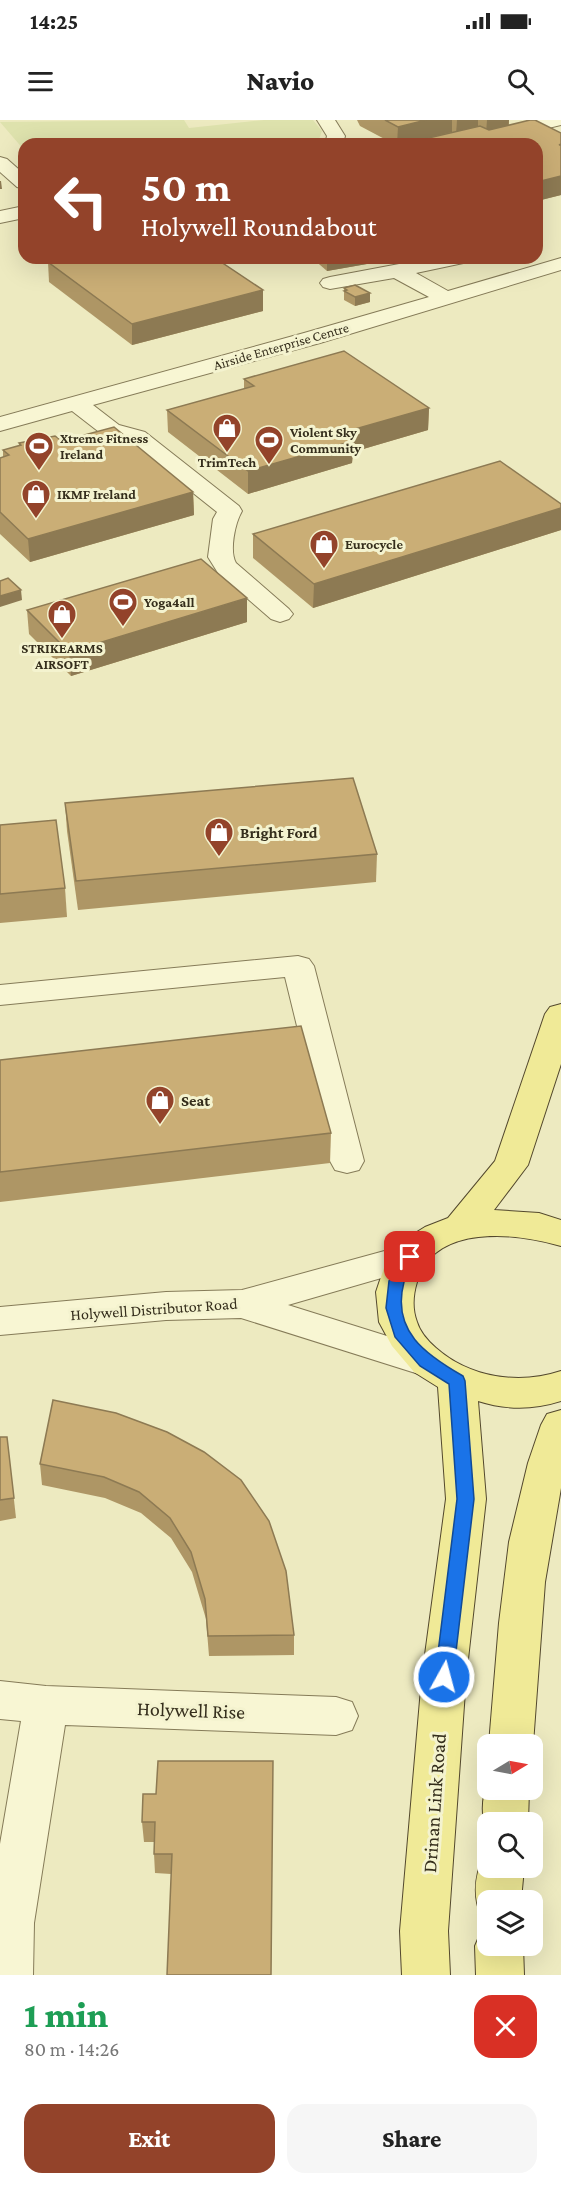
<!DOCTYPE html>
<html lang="en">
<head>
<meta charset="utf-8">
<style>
	:root { --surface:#fff; --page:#f6f6f6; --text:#222; --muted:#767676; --accent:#93432a }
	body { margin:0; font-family:"Crimson Pro",serif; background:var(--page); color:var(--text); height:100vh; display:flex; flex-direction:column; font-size:22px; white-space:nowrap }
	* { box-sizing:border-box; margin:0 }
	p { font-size:20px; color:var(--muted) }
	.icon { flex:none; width:33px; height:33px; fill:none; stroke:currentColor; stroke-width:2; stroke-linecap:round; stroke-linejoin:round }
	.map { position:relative; height:1855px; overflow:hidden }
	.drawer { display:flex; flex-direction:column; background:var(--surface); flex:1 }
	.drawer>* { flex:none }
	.top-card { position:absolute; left:18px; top:18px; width:525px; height:126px; border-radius:18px; box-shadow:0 6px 24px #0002; background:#93432a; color:#fff; overflow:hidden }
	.needle { width:39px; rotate:80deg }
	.tools { position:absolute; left:477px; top:1614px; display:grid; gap:12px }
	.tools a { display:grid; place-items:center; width:66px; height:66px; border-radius:12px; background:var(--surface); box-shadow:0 6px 24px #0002; font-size:30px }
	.pin { position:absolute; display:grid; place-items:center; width:51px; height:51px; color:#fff; margin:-26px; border-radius:12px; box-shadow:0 3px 9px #0006 }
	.me { position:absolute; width:66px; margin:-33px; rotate:7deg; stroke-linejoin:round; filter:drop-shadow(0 0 4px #0008) }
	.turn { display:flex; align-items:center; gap:21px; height:126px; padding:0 24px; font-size:27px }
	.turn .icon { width:78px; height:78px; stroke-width:2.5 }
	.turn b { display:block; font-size:42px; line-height:51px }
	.round { display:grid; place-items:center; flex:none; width:63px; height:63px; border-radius:18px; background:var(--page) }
	.summary { display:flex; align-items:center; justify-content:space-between; height:102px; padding:0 24px }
	h1 { font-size:36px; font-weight:800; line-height:45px; color:#1e9e55 }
	.primary-button { display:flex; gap:12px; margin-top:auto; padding:12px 24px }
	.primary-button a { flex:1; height:69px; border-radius:18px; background:var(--accent); color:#fff; font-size:24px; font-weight:800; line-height:69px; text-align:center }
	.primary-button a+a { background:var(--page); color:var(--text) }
	.status { display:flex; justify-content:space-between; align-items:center; height:42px; padding:0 30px; background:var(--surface); direction:ltr }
	.status svg { height:16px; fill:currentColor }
	header { display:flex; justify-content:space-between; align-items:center; height:78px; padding:0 24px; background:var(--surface); font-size:27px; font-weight:800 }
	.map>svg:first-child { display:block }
</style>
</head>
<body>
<div class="status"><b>14:25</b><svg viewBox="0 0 49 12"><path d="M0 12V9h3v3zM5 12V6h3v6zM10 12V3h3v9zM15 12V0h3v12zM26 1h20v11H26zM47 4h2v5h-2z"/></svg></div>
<header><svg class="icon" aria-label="menu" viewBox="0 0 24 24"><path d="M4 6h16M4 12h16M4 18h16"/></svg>Navio<svg class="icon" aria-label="search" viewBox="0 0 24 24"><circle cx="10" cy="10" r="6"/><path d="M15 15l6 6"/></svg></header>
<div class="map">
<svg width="561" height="1855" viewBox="0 0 561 1855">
	<rect width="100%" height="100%" fill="#edeac0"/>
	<polygon fill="#dee2ad" points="184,0 189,8 264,0 313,0 322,11 318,22 314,24 24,24 24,30 0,2"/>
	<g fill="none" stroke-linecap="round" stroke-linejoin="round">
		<g stroke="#857b58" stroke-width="2">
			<g id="minor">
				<polygon points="317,0 335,0 345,16 343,24 325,24 327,16"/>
				<polygon points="537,0 561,0 561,5 482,24 451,24 454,20"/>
				<polygon points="0,37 7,39 24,54 24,69 17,67 0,52"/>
				<polygon points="24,86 24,98 0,103 0,91"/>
				<path d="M 431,138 L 471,138 L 468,142 L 416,153 L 448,171 L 561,138 L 561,150 L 320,223 L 93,285 L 119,305 L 145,312 L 239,386 L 242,391 C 235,403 229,431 236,443 L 289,489 L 293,494 L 289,499 L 280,502 L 271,499 L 218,453 L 208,437 L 213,399 L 217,392 L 129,322 L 103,315 L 72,291 L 0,311 L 0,297 L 304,213 L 429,177 L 394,158 L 330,169 L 323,167 L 320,163 L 323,159 L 330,157 Z"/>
				<polygon points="298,836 309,839 314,846 364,1041 359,1050 347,1053 335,1050 330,1041 285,857 0,885 0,865"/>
				<polygon points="410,1124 423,1128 428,1137 423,1146 288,1185 438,1232 444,1242 438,1252 425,1256 241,1198 166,1200 0,1215 0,1187 166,1172 242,1170"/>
				<polygon points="0,1561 46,1566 336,1577 352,1582 358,1596 352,1610 336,1615 65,1605 34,1803 33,1855 0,1855 0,1724 21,1601 0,1599"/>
			</g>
		</g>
		<g stroke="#53482d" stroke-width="2">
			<g id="major">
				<path d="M 561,884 L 561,944 L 528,1045 L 494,1090 L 539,1093 L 561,1100 L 561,1126 C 516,1113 434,1103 417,1162 C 413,1175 412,1189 417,1202 C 420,1212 428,1221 436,1228 C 470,1258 519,1265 561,1251 L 561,1281 C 533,1290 506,1290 478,1281 L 486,1379 L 466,1557 L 448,1811 L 450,1855 L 402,1855 L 400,1811 L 422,1557 L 446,1379 L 438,1267 L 414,1252 L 392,1226 L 379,1202 L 376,1172 L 384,1148 L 404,1120 L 425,1107 L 448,1098 L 495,1041 L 545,894 L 550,887 Z"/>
				<polygon points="561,1290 561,1368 545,1462 533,1624 489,1624 499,1503 509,1422 528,1343 541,1305 547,1294"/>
				<path d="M 488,1663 L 488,1670 L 529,1670 L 528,1702 L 488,1702 L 488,1714 C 481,1699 481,1678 488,1663 Z"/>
				<path d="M 488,1732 L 488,1748 L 524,1748 L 521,1780 L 488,1780 L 488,1798 L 481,1796 C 472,1774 475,1754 485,1733 Z"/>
				<polygon points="488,1808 488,1826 523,1826 524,1855 476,1855 475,1826 482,1810"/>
			</g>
		</g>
		<use href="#minor" fill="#f8f6d3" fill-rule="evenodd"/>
		<use href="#major" fill="#f0ea97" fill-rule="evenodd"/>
	</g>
	<g fill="#ae9665">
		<polygon points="357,0 509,0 509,5 561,13 561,75 537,81 537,24 394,24 360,6"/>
		<polygon points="312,138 401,138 327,151"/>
		<polygon points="48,142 263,170 263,191 132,225 49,162"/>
		<polygon points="344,168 370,182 355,186 344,180"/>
		<polygon points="244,259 429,288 428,310 353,332 352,343 248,374 168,312 167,290 244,269"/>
		<polygon points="62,321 193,372 194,395 30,442 0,414 0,338 3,337 3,330 19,326 19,323"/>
		<polygon points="561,384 561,410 313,488 253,438 253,414"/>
		<polygon points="27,490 247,502 71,556 29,514"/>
		<polygon points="65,683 377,734 376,762 78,790 67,711"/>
		<polygon points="0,705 65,768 67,797 0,803"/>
		<polygon points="0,940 331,1013 330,1043 0,1082"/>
		<polygon points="53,1280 294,1515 294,1535 209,1536 206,1499 192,1452 171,1418 141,1393 105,1378 42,1365 40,1344"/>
		<polygon points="0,1317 7,1317 16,1398 0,1401"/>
		<polygon points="273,1641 171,1754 155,1753 154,1734 154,1722 144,1722 142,1702 156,1674"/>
	</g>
	<g fill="#8d7a53">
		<polygon points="426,0 452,0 452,12 404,24 397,24 398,7"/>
		<polygon points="457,0 478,0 478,10 456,15"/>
		<polygon points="487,0 509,0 508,8 486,14"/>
		<polygon points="561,56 561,75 537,81 537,62"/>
		<polygon points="0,61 1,61 2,69 0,69"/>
		<polygon points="327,138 401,138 327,151"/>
		<polygon points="263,170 263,191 132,225 132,204"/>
		<polygon points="370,173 370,182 355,186 355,177"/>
		<polygon points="429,288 428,310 353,332 352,343 248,374 248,351 341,313"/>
		<polygon points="193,372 194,395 30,442 28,419"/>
		<polygon points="561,388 561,410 313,488 314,464"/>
		<polygon points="21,470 22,480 0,487 0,476"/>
		<polygon points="247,478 247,502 71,556 69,532"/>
	</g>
	<g fill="#caae76" stroke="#8d7a53" stroke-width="1.5">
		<polygon points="385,0 426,0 398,7"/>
		<polygon points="530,0 535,0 561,13 561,24 559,25 561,25 561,56 537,62 537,24 409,24 407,23 480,6 489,10"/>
		<polygon points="64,138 215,138 263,170 132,204 48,142"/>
		<polygon points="355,165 370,173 355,177 344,171 347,170 344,168"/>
		<polygon points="344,231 429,288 341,313 353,321 248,351 167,290 254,266 244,259"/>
		<polygon points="114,307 193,372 28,419 0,392 0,338 9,335 3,330 21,325 19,323 55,316 62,321"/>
		<polygon points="500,341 561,384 561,388 314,464 253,414"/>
		<polygon points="201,439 247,478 69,532 27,490"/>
		<polygon points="8,458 21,470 0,476 0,461"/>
		<polygon points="353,658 377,734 76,761 65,683"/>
		<polygon points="56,700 65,768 0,774 0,705"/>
		<polygon points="301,906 331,1013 0,1052 0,940"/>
		<polygon points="53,1280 116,1293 167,1312 204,1332 241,1360 269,1401 286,1451 294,1515 208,1516 205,1479 191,1432 170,1398 139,1372 104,1357 40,1344"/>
		<polygon points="0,1317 7,1317 14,1378 0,1380"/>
		<polygon points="158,1641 273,1641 271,1855 167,1855 172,1734 154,1734 155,1702 142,1702 143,1674 156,1674"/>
	</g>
	<path fill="#1a73e8" stroke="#114b97" stroke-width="1.5" d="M 410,1132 L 415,1133 L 417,1137 C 413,1145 406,1153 404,1162 C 391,1211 426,1235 463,1256 L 465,1261 L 474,1379 L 453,1557 L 450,1562 L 444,1565 L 438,1562 L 435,1557 L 457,1379 L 449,1264 L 420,1246 L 395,1217 L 386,1188 L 389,1161 L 405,1133 Z"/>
	<defs>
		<g id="shop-pin" transform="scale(1.5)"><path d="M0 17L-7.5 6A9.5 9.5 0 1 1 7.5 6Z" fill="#93432a" stroke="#f4f3cf"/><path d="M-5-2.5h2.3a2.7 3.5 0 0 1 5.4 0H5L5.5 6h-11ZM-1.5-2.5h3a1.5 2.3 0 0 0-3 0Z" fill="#fff"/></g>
		<g id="stadium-pin" transform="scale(1.5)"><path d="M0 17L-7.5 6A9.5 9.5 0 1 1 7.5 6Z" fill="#93432a" stroke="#f4f3cf"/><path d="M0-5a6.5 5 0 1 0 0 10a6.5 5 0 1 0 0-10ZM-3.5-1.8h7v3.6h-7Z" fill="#fff"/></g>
	</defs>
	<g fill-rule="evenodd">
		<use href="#shop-pin" x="227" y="308"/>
		<use href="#stadium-pin" x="269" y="320"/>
		<use href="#stadium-pin" x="39" y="326"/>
		<use href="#shop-pin" x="36" y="374"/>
		<use href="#shop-pin" x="324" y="424"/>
		<use href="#stadium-pin" x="123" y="482"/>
		<use href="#shop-pin" x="62" y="494"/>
		<use href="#shop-pin" x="219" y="712"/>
		<use href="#shop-pin" x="160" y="980"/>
	</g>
	<g text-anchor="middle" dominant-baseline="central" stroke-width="6" stroke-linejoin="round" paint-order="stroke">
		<g font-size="14" fill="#352e1c" stroke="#f4f3cf">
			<text transform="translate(281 226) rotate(-16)">Airside Enterprise Centre</text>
		</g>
		<g font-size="14" font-weight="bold" fill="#352e1c" stroke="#f4f3cf" text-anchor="start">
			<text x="290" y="312">Violent Sky<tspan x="290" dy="16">Community</tspan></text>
			<text x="60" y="318">Xtreme Fitness<tspan x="60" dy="16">Ireland</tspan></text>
			<text x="227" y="342" text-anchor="middle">TrimTech</text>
			<text x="57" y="374">IKMF Ireland</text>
			<text x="345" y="424">Eurocycle</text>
			<text x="144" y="482">Yoga4all</text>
			<text x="62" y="528" text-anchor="middle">STRIKEARMS<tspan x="62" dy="16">AIRSOFT</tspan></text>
		</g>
		<g font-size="16" font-weight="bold" fill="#352e1c" stroke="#f4f3cf" text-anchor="start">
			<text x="240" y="712">Bright Ford</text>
			<text x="181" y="980">Seat</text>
		</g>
		<g font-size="16" fill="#352e1c" stroke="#f4f3cf">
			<text transform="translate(154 1189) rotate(-4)">Holywell Distributor Road</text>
		</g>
		<g font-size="20" fill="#352e1c" stroke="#f4f3cf">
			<text transform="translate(191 1590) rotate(2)">Holywell Rise</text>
			<text transform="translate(434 1683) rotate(-86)">Drinan Link Road</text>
		</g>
	</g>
</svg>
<div class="tools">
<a><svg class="needle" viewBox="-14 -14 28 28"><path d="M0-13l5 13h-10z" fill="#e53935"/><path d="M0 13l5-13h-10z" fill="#767676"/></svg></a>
<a><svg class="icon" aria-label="search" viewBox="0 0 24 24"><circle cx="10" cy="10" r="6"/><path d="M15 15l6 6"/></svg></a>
<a><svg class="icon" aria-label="layers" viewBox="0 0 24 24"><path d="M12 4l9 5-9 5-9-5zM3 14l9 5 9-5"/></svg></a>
</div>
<div class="pin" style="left:410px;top:1137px;background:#d93025"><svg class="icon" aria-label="arrive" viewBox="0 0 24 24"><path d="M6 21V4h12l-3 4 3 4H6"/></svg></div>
<svg class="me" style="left:444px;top:1557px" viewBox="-20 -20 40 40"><circle r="17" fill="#1a73e8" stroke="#fff" stroke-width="3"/><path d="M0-11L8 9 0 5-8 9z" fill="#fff"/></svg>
<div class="top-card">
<div class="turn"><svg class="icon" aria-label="left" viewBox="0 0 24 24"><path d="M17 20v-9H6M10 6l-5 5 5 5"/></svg><div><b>50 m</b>Holywell Roundabout</div></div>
</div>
</div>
<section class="drawer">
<div class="summary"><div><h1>1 min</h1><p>80 m · 14:26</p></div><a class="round" style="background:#d93025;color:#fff"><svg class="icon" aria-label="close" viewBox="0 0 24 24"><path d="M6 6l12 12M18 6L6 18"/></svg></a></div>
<div class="primary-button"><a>Exit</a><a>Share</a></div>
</section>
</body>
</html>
